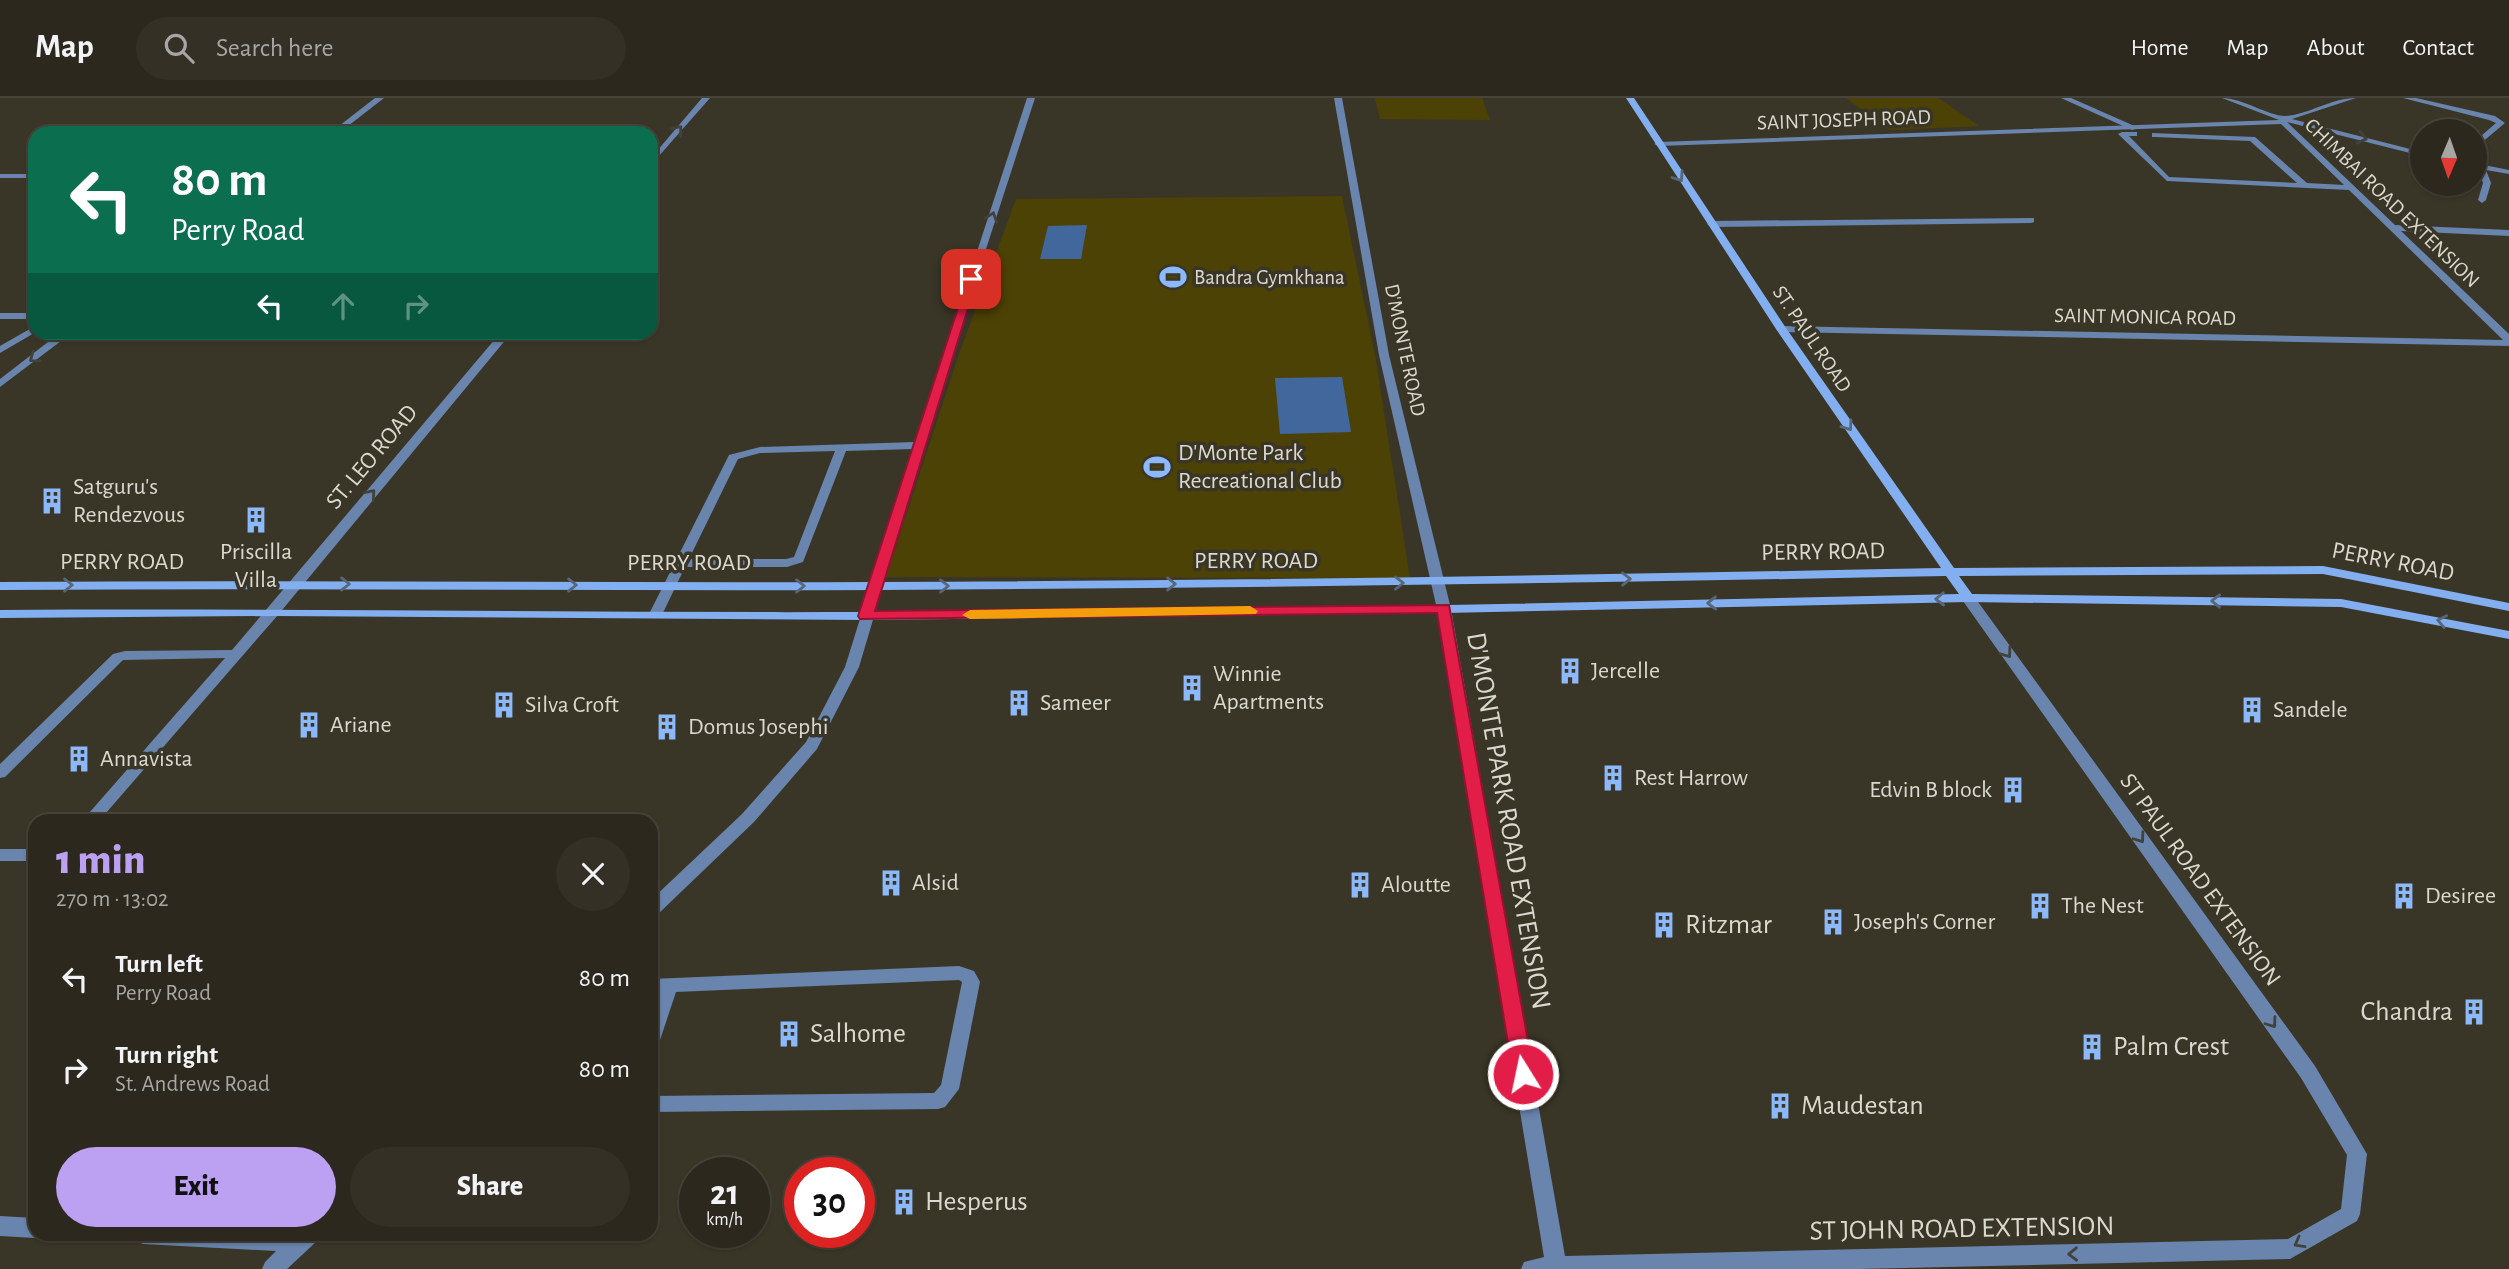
<!DOCTYPE html>
<html lang="en">
<head>
<meta charset="utf-8">
<style>
	:root { --surface:#2c281d; --page:#343026; --text:#f1f3f6; --muted:#a6a6a4; --line:#48443b; --accent:#bca0f2 }
	body { margin:0; font-family:"Alegreya Sans",sans-serif; background:var(--page); color:var(--text); height:100vh; display:flex; flex-direction:column; font-size:26px; white-space:nowrap }
	* { box-sizing:border-box; margin:0 }
	p { font-size:23px; color:var(--muted) }
	.icon { flex:none; width:38px; height:38px; fill:none; stroke:currentColor; stroke-width:2; stroke-linecap:round; stroke-linejoin:round }
	.map { position:relative; flex:1; overflow:hidden }
	.drawer { position:absolute; left:28px; top:716px; width:630px; height:427px; display:flex; flex-direction:column; background:var(--surface); border-radius:21px; box-shadow:0 2px 5px #0004,0 0 0 2px var(--line) }
	.drawer>* { flex:none }
	.guide { position:absolute; left:28px; top:28px; width:630px; height:214px; border-radius:21px; box-shadow:0 2px 5px #0004,0 0 0 2px var(--line); background:#0b6e4f; color:#fff; overflow:hidden }
	.needle { width:46px; rotate:182deg }
	.tools { position:absolute; left:2410px; top:21px; display:grid; gap:14px }
	.tools a { display:grid; place-items:center; width:77px; height:77px; border-radius:50%; background:var(--surface); box-shadow:0 2px 5px #0004,0 0 0 2px var(--line); font-size:35px }
	.speed { position:absolute; left:679px; top:1059px; display:flex; gap:14px; font-size:35px; font-weight:700; text-align:center }
	.speed>* { display:grid; place-content:center; width:91px; height:91px; border-radius:50%; background:var(--surface); box-shadow:0 2px 5px #0004,0 0 0 2px var(--line); line-height:1 }
	.speed small { font-size:18px; font-weight:400 }
	.speed .limit { border:10px solid #d22; background:#fff; color:#111 }
	.pin { position:absolute; display:grid; place-items:center; width:60px; height:60px; color:#fff; margin:-30px; border-radius:14px; box-shadow:0 4px 10px #0006 }
	.me { position:absolute; width:77px; margin:-38px; rotate:350deg; stroke-linejoin:round; filter:drop-shadow(0 0 5px #0008) }
	.turn { display:flex; align-items:center; gap:24px; height:147px; padding:0 28px; font-size:32px }
	.turn .icon { width:91px; height:91px; stroke-width:2.5 }
	.turn b { display:block; font-size:49px; line-height:60px }
	.lanes { display:flex; align-items:center; height:66px; padding:0 28px; background:#0003; justify-content:center; gap:35px; direction:ltr }
	.lanes .off { opacity:.35 }
	.round { display:grid; place-items:center; flex:none; width:74px; height:74px; border-radius:37px; background:var(--page) }
	.summary { display:flex; align-items:center; justify-content:space-between; height:119px; padding:0 28px }
	h1 { font-size:42px; font-weight:800; line-height:52px; color:var(--accent) }
	.cta { display:flex; gap:14px; margin-top:auto; padding:14px 28px }
	.cta a { flex:1; height:80px; border-radius:42px; background:var(--accent); color:#111; font-size:28px; font-weight:800; line-height:80px; text-align:center }
	.cta a+a { background:var(--page); color:var(--text) }
	ul { padding:0; list-style:none }
	li { display:flex; align-items:center; gap:21px; height:91px; padding:0 28px }
	li div { flex:1 }
	li b { display:block; font-size:26px }
	li em { font-style:normal }
	header { display:flex; align-items:center; gap:42px; box-sizing:border-box; height:98px; padding:0 35px; background:var(--surface); border-bottom:2px solid var(--line) }
	header strong { font-size:33px }
	nav { display:flex; gap:38px; margin-inline-start:auto; font-size:24px }
	.search { width:490px; height:63px; background:var(--page); display:flex; align-items:center; gap:18px; box-sizing:border-box; padding:0 24px; border-radius:38px; color:var(--muted); font-size:26px }
	.map>svg:first-child { display:block }
</style>
</head>
<body>
<header>
<strong>Map</strong>
<div class="search"><svg class="icon" aria-label="search" viewBox="0 0 24 24"><circle cx="10" cy="10" r="6"/><path d="M15 15l6 6"/></svg>Search here</div>
<nav><a>Home</a><a>Map</a><a>About</a><a>Contact</a></nav>
</header>
<div class="map">
<svg width="2509" height="1171" viewBox="0 0 2509 1171">
	<rect width="100%" height="100%" fill="#3a3627"/>
	<g fill="#4d4205">
		<polygon points="1375,0 1482,0 1490,22 1380,21"/>
		<polygon points="1846,0 1938,0 1979,28 1890,32"/>
		<polygon points="1342,98 1375,257 1410,480 886,479 958,259 1016,101"/>
	</g>
	<g fill="#42679d">
		<polygon points="1087,127 1081,161 1040,161 1048,128"/>
		<polygon points="1342,279 1351,334 1280,336 1275,280"/>
	</g>
	<g fill="none" stroke-linecap="round" stroke-linejoin="round">
		<polygon fill="#6984ad" fill-rule="evenodd" points="2061,0 2071,0 2139,30 2132,32"/>
		<g fill="#6984ad" fill-rule="evenodd">
			<polygon points="375,0 384,0 339,35 330,35"/>
			<polygon points="702,0 710,0 651,67 651,60"/>
			<path d="M 1027,0 L 1035,0 L 951,259 L 859,569 L 817,651 L 754,724 L 657,817 L 651,818 L 651,802 L 742,716 L 806,644 L 845,569 L 913,351 L 846,353 L 803,464 L 787,469 L 685,469 L 661,519 L 656,520 L 649,516 L 729,357 L 760,349 L 915,344 ZM 835,353 L 794,459 L 786,461 L 689,461 L 738,361 L 760,355 Z"/>
			<polygon points="1334,0 1342,0 1389,257 1451,511 1565,1158 2288,1141 2341,1111 2347,1057 2301,980 1963,503 1961,500 1963,497 1973,497 2315,968 2367,1056 2360,1116 2357,1123 2290,1161 1860,1171 1521,1171 1524,1164 1544,1159 1437,511 1379,257"/>
			<path d="M 2222,0 C 2243,0 2270,19 2286,18 C 2310,16 2331,0 2356,0 L 2292,21 L 2422,54 L 2422,58 L 2287,24 L 2395,127 L 2509,132 L 2509,138 L 2401,133 L 2509,236 L 2509,248 L 1781,234 L 1776,231 L 1781,228 L 2503,242 L 2349,92 L 2167,83 L 2118,36 L 2122,34 L 2137,34 L 2137,38 L 2129,38 L 2169,79 L 2297,85 L 2250,43 L 2155,39 L 2152,39 L 2152,35 L 2255,39 L 2307,85 L 2344,87 L 2281,26 L 1658,48 L 1654,46 L 1658,44 L 2279,22 Z"/>
			<polygon points="2403,0 2416,0 2495,18 2505,25 2474,51 2474,44 2496,25 2489,22"/>
			<polygon points="2474,65 2509,72 2509,76 2486,72 2491,85 2486,102 2482,105 2478,102 2483,85 2477,70 2474,69"/>
			<rect x="0" y="76" width="35" height="4"/>
			<polygon points="2034,120 2034,124 2031,125 1711,129 1707,126 1711,123"/>
			<rect x="0" y="215" width="35" height="6"/>
			<polygon points="35,228 36,234 0,255 0,248"/>
			<polygon points="61,234 73,234 0,289 0,281"/>
			<polygon points="501,234 512,234 278,517 99,723 82,723 225,560 123,562 5,679 0,680 0,666 113,556 125,553 232,552"/>
			<rect x="0" y="751" width="35" height="12"/>
			<polygon points="959,868 974,873 980,884 959,991 945,1009 938,1011 651,1014 651,998 934,995 941,987 962,884 959,882 676,894 660,942 657,947 651,950 651,915 658,895 651,895 651,881"/>
			<polygon points="0,1118 35,1120 35,1136 43,1136 35,1140 0,1138"/>
			<polygon points="133,1136 320,1136 317,1143 287,1171 262,1171 265,1164 276,1153 143,1146 136,1143"/>
		</g>
		<path fill="#83aff1" fill-rule="evenodd" d="M 1626,0 L 1634,0 L 1786,230 L 1954,470 L 2323,468 L 2509,505 L 2509,513 L 2323,476 L 1959,478 L 1972,496 L 2341,501 L 2509,533 L 2509,541 L 2341,509 L 1968,504 L 1444,515 L 866,522 L 273,518 L 0,520 L 0,512 C 289,510 578,515 866,514 C 1231,513 1595,504 1959,496 L 1946,478 C 1591,485 1236,490 880,492 C 587,493 293,490 0,492 L 0,484 C 293,482 585,485 878,484 C 1232,483 1587,477 1941,470 L 1776,231 Z"/>
	</g>
	<defs><path id="oneway-chevron" d="M-2-3.5L2.5 0L-2 3.5" fill="none" stroke-width="1.6" stroke-linecap="round" stroke-linejoin="round" transform="scale(1.75)"/></defs>
	<g stroke="#41423b">
		<use href="#oneway-chevron" transform="translate(678 32) rotate(-50)"/>
		<use href="#oneway-chevron" transform="translate(2362 40) rotate(14)"/>
		<use href="#oneway-chevron" transform="translate(992 119) rotate(-72)"/>
		<use href="#oneway-chevron" transform="translate(34 260) rotate(143)"/>
		<use href="#oneway-chevron" transform="translate(371 396) rotate(-50)"/>
		<use href="#oneway-chevron" transform="translate(2007 555) rotate(54)"/>
		<use href="#oneway-chevron" transform="translate(2140 740) rotate(54)"/>
		<use href="#oneway-chevron" transform="translate(2272 925) rotate(54)"/>
		<use href="#oneway-chevron" transform="translate(2299 1145) rotate(151)"/>
		<use href="#oneway-chevron" transform="translate(2073 1156) rotate(179)"/>
	</g>
	<g stroke="#576678">
		<use href="#oneway-chevron" transform="translate(1679 79) rotate(56)"/>
		<use href="#oneway-chevron" transform="translate(1848 328) rotate(55)"/>
		<use href="#oneway-chevron" transform="translate(1626 481) rotate(-1)"/>
		<use href="#oneway-chevron" transform="translate(1399 485)"/>
		<use href="#oneway-chevron" transform="translate(345 486)"/>
		<use href="#oneway-chevron" transform="translate(1171 486)"/>
		<use href="#oneway-chevron" transform="translate(68 487)"/>
		<use href="#oneway-chevron" transform="translate(572 487)"/>
		<use href="#oneway-chevron" transform="translate(800 488)"/>
		<use href="#oneway-chevron" transform="translate(944 488)"/>
		<use href="#oneway-chevron" transform="translate(1940 501) rotate(178)"/>
		<use href="#oneway-chevron" transform="translate(2216 503) rotate(-179)"/>
		<use href="#oneway-chevron" transform="translate(1712 505) rotate(179)"/>
		<use href="#oneway-chevron" transform="translate(2442 523) rotate(-168)"/>
	</g>
	<polygon fill="#e11d48" stroke="#92132f" stroke-width="2" points="968,179 977,181 875,513 1449,507 1534,976 1531,983 1523,985 1516,983 1513,976 1437,515 860,521 858,518"/>
	<polygon fill="#f59e0b" points="1250,508 1258,513 1256,516 970,521 962,517 970,512"/>
	<defs>
		<g id="stadium-bare" transform="scale(2.1)"><path d="M0-5a6.5 5 0 1 0 0 10a6.5 5 0 1 0 0-10ZM-3.5-1.8h7v3.6h-7Z" fill="#8cb9fc" stroke="#3a3627" stroke-width="2.5" paint-order="stroke"/></g>
		<g id="building-bare" transform="scale(2.1)"><path d="M-4-6H4V6H1V3H-1V6H-4ZM-2.5-4.3h1.7v1.8h-1.7ZM.8-4.3h1.7v1.8H.8ZM-2.5-1h1.7V.8h-1.7ZM.8-1h1.7V.8H.8Z" fill="#8cb9fc" stroke="#3a3627" stroke-width="2.5" paint-order="stroke"/></g>
	</defs>
	<g fill-rule="evenodd">
		<use href="#stadium-bare" x="1173" y="179"/>
		<use href="#stadium-bare" x="1157" y="369"/>
		<use href="#building-bare" x="52" y="403"/>
		<use href="#building-bare" x="256" y="422"/>
		<use href="#building-bare" x="1570" y="573"/>
		<use href="#building-bare" x="1192" y="590"/>
		<use href="#building-bare" x="1019" y="605"/>
		<use href="#building-bare" x="504" y="607"/>
		<use href="#building-bare" x="2252" y="612"/>
		<use href="#building-bare" x="309" y="627"/>
		<use href="#building-bare" x="667" y="629"/>
		<use href="#building-bare" x="79" y="661"/>
		<use href="#building-bare" x="1613" y="680"/>
		<use href="#building-bare" x="2013" y="692"/>
		<use href="#building-bare" x="891" y="785"/>
		<use href="#building-bare" x="1360" y="787"/>
		<use href="#building-bare" x="2404" y="798"/>
		<use href="#building-bare" x="2040" y="808"/>
		<use href="#building-bare" x="1833" y="824"/>
		<use href="#building-bare" x="1664" y="827"/>
		<use href="#building-bare" x="2474" y="914"/>
		<use href="#building-bare" x="789" y="936"/>
		<use href="#building-bare" x="2092" y="949"/>
		<use href="#building-bare" x="1780" y="1008"/>
		<use href="#building-bare" x="904" y="1104"/>
	</g>
	<g text-anchor="middle" dominant-baseline="central" stroke-width="7" stroke-linejoin="round" paint-order="stroke">
		<g font-size="21" fill="#dbd9cf" stroke="#3a3627">
			<text transform="translate(1844 22) rotate(-2)">SAINT JOSEPH ROAD</text>
			<text transform="translate(2392 105) rotate(44)">CHIMBAI ROAD EXTENSION</text>
			<text transform="translate(2145 219) rotate(1)">SAINT MONICA ROAD</text>
			<text transform="translate(1812 241) rotate(56)">ST. PAUL ROAD</text>
			<text transform="translate(1405 252) rotate(78)">D'MONTE ROAD</text>
		</g>
		<g font-size="21" fill="#dbd9cf" stroke="#3a3627" text-anchor="start">
			<text x="1194" y="179">Bandra Gymkhana</text>
		</g>
		<g font-size="24" fill="#dbd9cf" stroke="#3a3627" text-anchor="start">
			<text x="1178" y="355">D'Monte Park<tspan x="1178" dy="28">Recreational Club</tspan></text>
			<text x="73" y="389">Satguru's<tspan x="73" dy="28">Rendezvous</tspan></text>
			<text x="256" y="454" text-anchor="middle">Priscilla<tspan x="256" dy="28">Villa</tspan></text>
			<text x="1591" y="573">Jercelle</text>
			<text x="1213" y="576">Winnie<tspan x="1213" dy="28">Apartments</tspan></text>
			<text x="1040" y="605">Sameer</text>
			<text x="525" y="607">Silva Croft</text>
			<text x="2273" y="612">Sandele</text>
			<text x="330" y="627">Ariane</text>
			<text x="688" y="629">Domus Josephi</text>
			<text x="100" y="661">Annavista</text>
			<text x="1634" y="680">Rest Harrow</text>
			<text x="1992" y="692" text-anchor="end">Edvin B block</text>
			<text x="912" y="785">Alsid</text>
			<text x="1381" y="787">Aloutte</text>
			<text x="2425" y="798">Desiree</text>
			<text x="2061" y="808">The Nest</text>
			<text x="1854" y="824">Joseph's Corner</text>
		</g>
		<g font-size="24" fill="#dbd9cf" stroke="#3a3627">
			<text transform="translate(372 359) rotate(-50)">ST. LEO ROAD</text>
			<text transform="translate(1823 454) rotate(-1)">PERRY ROAD</text>
			<text x="1256" y="463">PERRY ROAD</text>
			<text x="122" y="464">PERRY ROAD</text>
			<text transform="translate(2393 464) rotate(11)">PERRY ROAD</text>
			<text x="689" y="465">PERRY ROAD</text>
			<text transform="translate(2200 782) rotate(54)">ST PAUL ROAD EXTENSION</text>
		</g>
		<g font-size="28" fill="#dbd9cf" stroke="#3a3627">
			<text transform="translate(1508 723) rotate(80)">D'MONTE PARK ROAD EXTENSION</text>
			<text transform="translate(1962 1131) rotate(-1)">ST JOHN ROAD EXTENSION</text>
		</g>
		<g font-size="28" fill="#dbd9cf" stroke="#3a3627" text-anchor="start">
			<text x="1685" y="827">Ritzmar</text>
			<text x="2453" y="914" text-anchor="end">Chandra</text>
			<text x="810" y="936">Salhome</text>
			<text x="2113" y="949">Palm Crest</text>
			<text x="1801" y="1008">Maudestan</text>
			<text x="925" y="1104">Hesperus</text>
		</g>
	</g>
</svg>
<div class="tools">
<a><svg class="needle" viewBox="-14 -14 28 28"><path d="M0-13l5 13h-10z" fill="#e53935"/><path d="M0 13l5-13h-10z" fill="#a6a6a4"/></svg></a>
</div>
<div class="speed"><div>21<small>km/h</small></div><div class="limit">30</div></div>
<div class="pin" style="left:971px;top:181px;background:#d93025"><svg class="icon" aria-label="arrive" viewBox="0 0 24 24"><path d="M6 21V4h12l-3 4 3 4H6"/></svg></div>
<svg class="me" style="left:1523px;top:976px" viewBox="-20 -20 40 40"><circle r="17" fill="#e11d48" stroke="#fff" stroke-width="3"/><path d="M0-11L8 9 0 5-8 9z" fill="#fff"/></svg>
<div class="guide">
<div class="turn"><svg class="icon" aria-label="left" viewBox="0 0 24 24"><path d="M17 20v-9H6M10 6l-5 5 5 5"/></svg><div><b>80 m</b>Perry Road</div></div>
<div class="lanes"><svg class="icon" aria-label="left" viewBox="0 0 24 24"><path d="M17 20v-9H6M10 6l-5 5 5 5"/></svg><svg class="icon off" aria-label="ahead" viewBox="0 0 24 24"><path d="M12 20V5M6 11l6-6 6 6"/></svg><svg class="icon off" aria-label="right" viewBox="0 0 24 24"><path d="M7 20v-9h11M14 6l5 5-5 5"/></svg></div>
</div>
<section class="drawer">
<div class="summary"><div><h1>1 min</h1><p>270 m · 13:02</p></div><a class="round"><svg class="icon" aria-label="close" viewBox="0 0 24 24"><path d="M6 6l12 12M18 6L6 18"/></svg></a></div>
<ul>
<li><svg class="icon" aria-label="left" viewBox="0 0 24 24"><path d="M17 20v-9H6M10 6l-5 5 5 5"/></svg><div><b>Turn left</b><p>Perry Road</p></div><em>80 m</em></li>
<li><svg class="icon" aria-label="right" viewBox="0 0 24 24"><path d="M7 20v-9h11M14 6l5 5-5 5"/></svg><div><b>Turn right</b><p>St. Andrews Road</p></div><em>80 m</em></li>
</ul>
<div class="cta"><a>Exit</a><a>Share</a></div>
</section>
</div>
</body>
</html>
